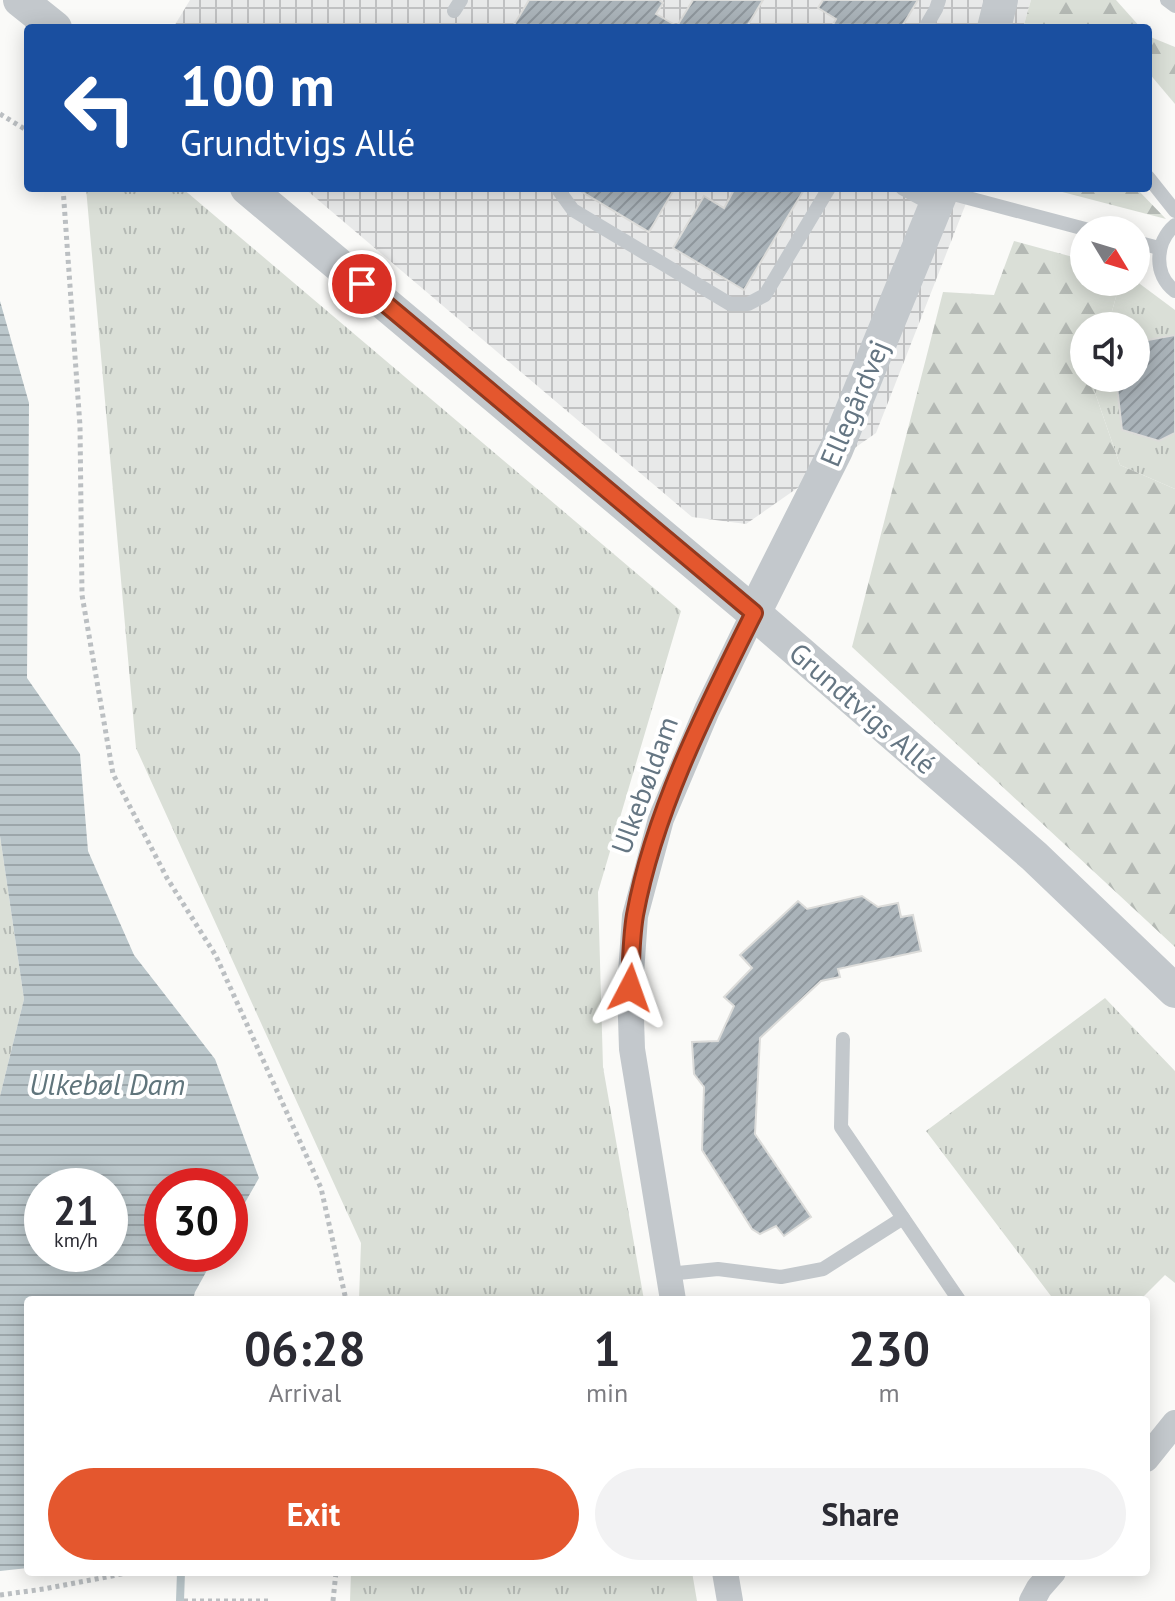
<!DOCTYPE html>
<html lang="en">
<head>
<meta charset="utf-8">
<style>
	:root { --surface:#fff; --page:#f2f2f3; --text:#2b2b33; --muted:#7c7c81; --accent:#e4572e }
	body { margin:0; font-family:"PT Sans",sans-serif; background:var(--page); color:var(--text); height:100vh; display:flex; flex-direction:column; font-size:30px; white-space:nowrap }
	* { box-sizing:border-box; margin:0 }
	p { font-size:26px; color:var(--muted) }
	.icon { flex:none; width:44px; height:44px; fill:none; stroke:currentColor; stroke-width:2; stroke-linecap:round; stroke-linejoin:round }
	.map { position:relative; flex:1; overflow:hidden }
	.panel { position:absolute; left:24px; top:1296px; width:1126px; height:280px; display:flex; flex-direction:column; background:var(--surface); border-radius:8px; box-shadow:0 4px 20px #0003 }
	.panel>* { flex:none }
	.banner { position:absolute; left:24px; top:24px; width:1128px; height:168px; border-radius:8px; box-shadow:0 4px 20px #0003; background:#1a4fa0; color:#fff; overflow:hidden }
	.needle { width:52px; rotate:128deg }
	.controls { position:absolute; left:1070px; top:216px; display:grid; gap:16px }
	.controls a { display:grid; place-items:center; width:80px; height:80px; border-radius:50%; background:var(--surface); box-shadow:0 4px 20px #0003; font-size:40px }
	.speed { position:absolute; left:24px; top:1168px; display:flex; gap:16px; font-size:40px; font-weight:700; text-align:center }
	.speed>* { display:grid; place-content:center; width:104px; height:104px; border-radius:50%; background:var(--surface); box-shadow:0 4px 20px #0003; line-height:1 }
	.speed small { font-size:20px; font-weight:400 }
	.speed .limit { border:12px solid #d22; background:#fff; color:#111 }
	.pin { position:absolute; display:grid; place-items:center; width:68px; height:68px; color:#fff; margin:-34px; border:4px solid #fff; border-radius:50%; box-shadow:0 2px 8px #0007 }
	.me { position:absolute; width:88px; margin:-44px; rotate:4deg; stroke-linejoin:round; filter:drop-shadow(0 0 6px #0008) }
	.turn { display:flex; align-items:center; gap:28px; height:168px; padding:0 24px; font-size:36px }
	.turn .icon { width:104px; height:104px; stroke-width:2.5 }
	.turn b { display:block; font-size:56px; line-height:68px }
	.eta { display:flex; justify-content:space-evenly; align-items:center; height:136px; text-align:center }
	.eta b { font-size:48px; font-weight:700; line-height:56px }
	.primary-button { display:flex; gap:16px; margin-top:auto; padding:16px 24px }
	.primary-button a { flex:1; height:92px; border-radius:48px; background:var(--accent); color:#fff; font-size:32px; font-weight:700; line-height:92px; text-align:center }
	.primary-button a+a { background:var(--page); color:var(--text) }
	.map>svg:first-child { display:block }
</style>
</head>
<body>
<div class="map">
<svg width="1175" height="1601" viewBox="0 0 1175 1601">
	<defs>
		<pattern id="industrial-grid" width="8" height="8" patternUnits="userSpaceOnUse" patternTransform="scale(2)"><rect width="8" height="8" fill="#e8e9e9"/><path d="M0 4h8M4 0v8" fill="none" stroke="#c0c1c2"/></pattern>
		<pattern id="grass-tufts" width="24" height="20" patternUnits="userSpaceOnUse" patternTransform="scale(2)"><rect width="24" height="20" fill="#dadfd7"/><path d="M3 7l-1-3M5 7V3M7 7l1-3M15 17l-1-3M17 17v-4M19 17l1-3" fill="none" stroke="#b4b9b4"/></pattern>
		<pattern id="forest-firs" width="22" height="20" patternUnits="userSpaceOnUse" patternTransform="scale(2)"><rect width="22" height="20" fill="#dadfd7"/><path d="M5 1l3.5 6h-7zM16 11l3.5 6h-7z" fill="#b4b9b4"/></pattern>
		<pattern id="water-rules" width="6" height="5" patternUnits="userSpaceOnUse" patternTransform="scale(2)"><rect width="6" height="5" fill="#bbc7cb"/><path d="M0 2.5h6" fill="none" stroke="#9ca6aa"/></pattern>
		<pattern id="building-hatch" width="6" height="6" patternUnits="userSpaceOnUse" patternTransform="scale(2)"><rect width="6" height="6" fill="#aab3b9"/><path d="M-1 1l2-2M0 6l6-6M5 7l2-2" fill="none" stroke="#8e969c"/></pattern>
	</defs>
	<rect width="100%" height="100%" fill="#fafaf8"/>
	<g fill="url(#industrial-grid)">
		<polygon points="190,0 1031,0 1023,28 173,28"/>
		<polygon points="304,188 972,188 876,433 746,524 692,517"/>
	</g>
	<g fill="url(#grass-tufts)">
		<polygon points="86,188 182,188 681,611 598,892 603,1067 644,1300 359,1300 361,1243 136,748"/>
		<polygon points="1136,281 1175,310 1175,335 1136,347 1136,326 1108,326 1120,282 1136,282"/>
		<polygon points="1095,378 1116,378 1122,430 1159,441 1175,433 1175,489 1120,465 1093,387"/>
		<polygon points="0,836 24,999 0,1096"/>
		<polygon points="1105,998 1175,1071 1175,1283 1165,1275 1140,1300 1054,1300 926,1131"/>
		<polygon points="351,1572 692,1572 697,1601 350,1601"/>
	</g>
	<g fill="url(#forest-firs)">
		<polygon points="1031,0 1116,0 1141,28 1023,28"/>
		<polygon points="1148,36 1175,47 1175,104 1148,72"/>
		<polygon points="1047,188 1136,188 1166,219"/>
		<polygon points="1014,241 1084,260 1084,282 1120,282 1108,326 1084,326 1084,378 1095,378 1093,387 1120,465 1175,489 1175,947 852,647 943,292 994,295"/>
	</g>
	<path fill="url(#water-rules)" fill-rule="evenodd" d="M 0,301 L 29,403 L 27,678 L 80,754 L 88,851 L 134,955 L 215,1059 L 259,1178 L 230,1229 L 230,1186 L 162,1186 L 162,1254 L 216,1254 L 195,1292 L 193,1300 L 28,1300 L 28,1568 L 0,1571 L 0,1096 L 24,999 L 0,836 ZM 42,1186 L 110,1186 L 110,1254 L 42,1254 Z"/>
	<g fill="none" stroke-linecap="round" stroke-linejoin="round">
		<polyline stroke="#bbc7cb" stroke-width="8" points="180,1601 181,1572"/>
	</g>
	<g fill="url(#building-hatch)" stroke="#dcdcda" stroke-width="2">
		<polygon points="529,0 659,0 663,3 656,14 677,26 693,0 763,0 746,28 512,28"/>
		<polygon points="823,0 918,0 901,28 831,28 836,19 818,8"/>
		<polygon points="580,188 675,188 649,232 579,190"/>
		<polygon points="735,188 805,188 744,290 673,248 704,196 724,208"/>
		<polygon points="1175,335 1175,433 1159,441 1122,430 1116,378 1136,378 1136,347 1148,340"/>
		<polygon points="862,896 878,907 898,903 901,917 913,915 921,951 838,969 840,977 821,981 760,1038 755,1134 811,1217 784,1236 776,1226 760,1234 752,1229 702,1150 704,1087 694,1074 692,1042 718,1041 734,1006 724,997 752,968 740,955 798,901 807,909"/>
	</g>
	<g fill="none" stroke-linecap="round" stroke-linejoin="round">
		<g stroke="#bbbfc2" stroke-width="5" stroke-dasharray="4 4" stroke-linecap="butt">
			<polyline points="0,114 28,131"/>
			<polyline points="63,188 80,426 82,595 113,774 167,878 216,956 321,1188 346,1300"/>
			<polyline points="0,1595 44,1589 132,1572"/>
			<polyline points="184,1601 271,1601"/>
			<polyline points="333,1601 336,1572"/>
		</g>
		<g stroke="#c3c8cc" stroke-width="14">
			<polyline points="1167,0 1175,6"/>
			<polyline points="454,11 461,0"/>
			<polyline points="925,28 936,9 939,0"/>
			<polyline points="1148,177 1175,211"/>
			<polyline points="557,188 573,210 730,304 748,304 765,295 829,188"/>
			<polyline points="902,188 935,206"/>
			<polyline points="942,191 1089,230"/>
			<path d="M 1175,225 C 1155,242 1153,275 1175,291"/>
			<polyline points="1136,242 1159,248"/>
			<polyline points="843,1039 841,1127 959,1300"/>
			<polyline points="668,1274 718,1269 781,1277 823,1269 903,1218"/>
		</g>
		<g stroke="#c3c8cc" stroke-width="26">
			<polyline points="673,1300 632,1049 630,988 635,916 661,819 707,710 754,613"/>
			<polyline points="1146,1459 1175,1423"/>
			<polyline points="725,1572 730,1601"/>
			<polyline points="1032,1601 1039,1588 1053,1572"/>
		</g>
		<g stroke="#c3c8cc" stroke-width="34">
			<polyline points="20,0 55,28"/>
			<polyline points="994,28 1001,0"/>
			<polyline points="247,188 754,613 1034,856 1175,991"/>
			<polyline points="754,613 836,450 943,188"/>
		</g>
	</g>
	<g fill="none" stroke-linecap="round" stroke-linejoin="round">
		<g stroke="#94391e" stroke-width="20">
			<path id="route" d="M 362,284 L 754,613 C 707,707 654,811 635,915 C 631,939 631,964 630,988"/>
		</g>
		<use href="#route" stroke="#e4572e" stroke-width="14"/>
	</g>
	<g text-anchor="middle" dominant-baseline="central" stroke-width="8" stroke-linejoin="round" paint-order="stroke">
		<g font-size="28" fill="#657683" stroke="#fff">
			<text transform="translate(854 403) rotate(-67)">Ellegårdvej</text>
			<text transform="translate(863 708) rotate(41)">Grundtvigs Allé</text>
			<text transform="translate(644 785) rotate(-70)">Ulkebøldam</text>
		</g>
		<g font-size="30" font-style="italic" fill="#60757c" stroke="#fff">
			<text x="107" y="1083">Ulkebøl Dam</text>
		</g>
	</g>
</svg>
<div class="controls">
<a><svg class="needle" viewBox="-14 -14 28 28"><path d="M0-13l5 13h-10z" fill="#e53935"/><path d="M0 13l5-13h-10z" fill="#7c7c81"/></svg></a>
<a><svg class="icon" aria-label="sound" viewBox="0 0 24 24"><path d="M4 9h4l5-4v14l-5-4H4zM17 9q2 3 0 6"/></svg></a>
</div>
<div class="speed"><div>21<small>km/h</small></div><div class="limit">30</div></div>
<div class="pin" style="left:362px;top:284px;background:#d93025"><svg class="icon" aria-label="arrive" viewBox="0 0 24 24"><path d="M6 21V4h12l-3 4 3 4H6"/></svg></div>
<svg class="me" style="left:630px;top:988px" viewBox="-20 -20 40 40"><path d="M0-17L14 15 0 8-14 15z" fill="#e4572e" stroke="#fff" stroke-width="4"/></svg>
<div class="banner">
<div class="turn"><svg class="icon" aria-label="left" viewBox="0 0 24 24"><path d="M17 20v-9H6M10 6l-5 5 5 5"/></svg><div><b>100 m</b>Grundtvigs Allé</div></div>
</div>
<section class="panel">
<div class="eta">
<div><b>06:28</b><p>Arrival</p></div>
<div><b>1</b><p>min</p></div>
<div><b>230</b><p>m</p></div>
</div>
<div class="primary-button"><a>Exit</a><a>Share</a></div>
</section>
</div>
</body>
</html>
